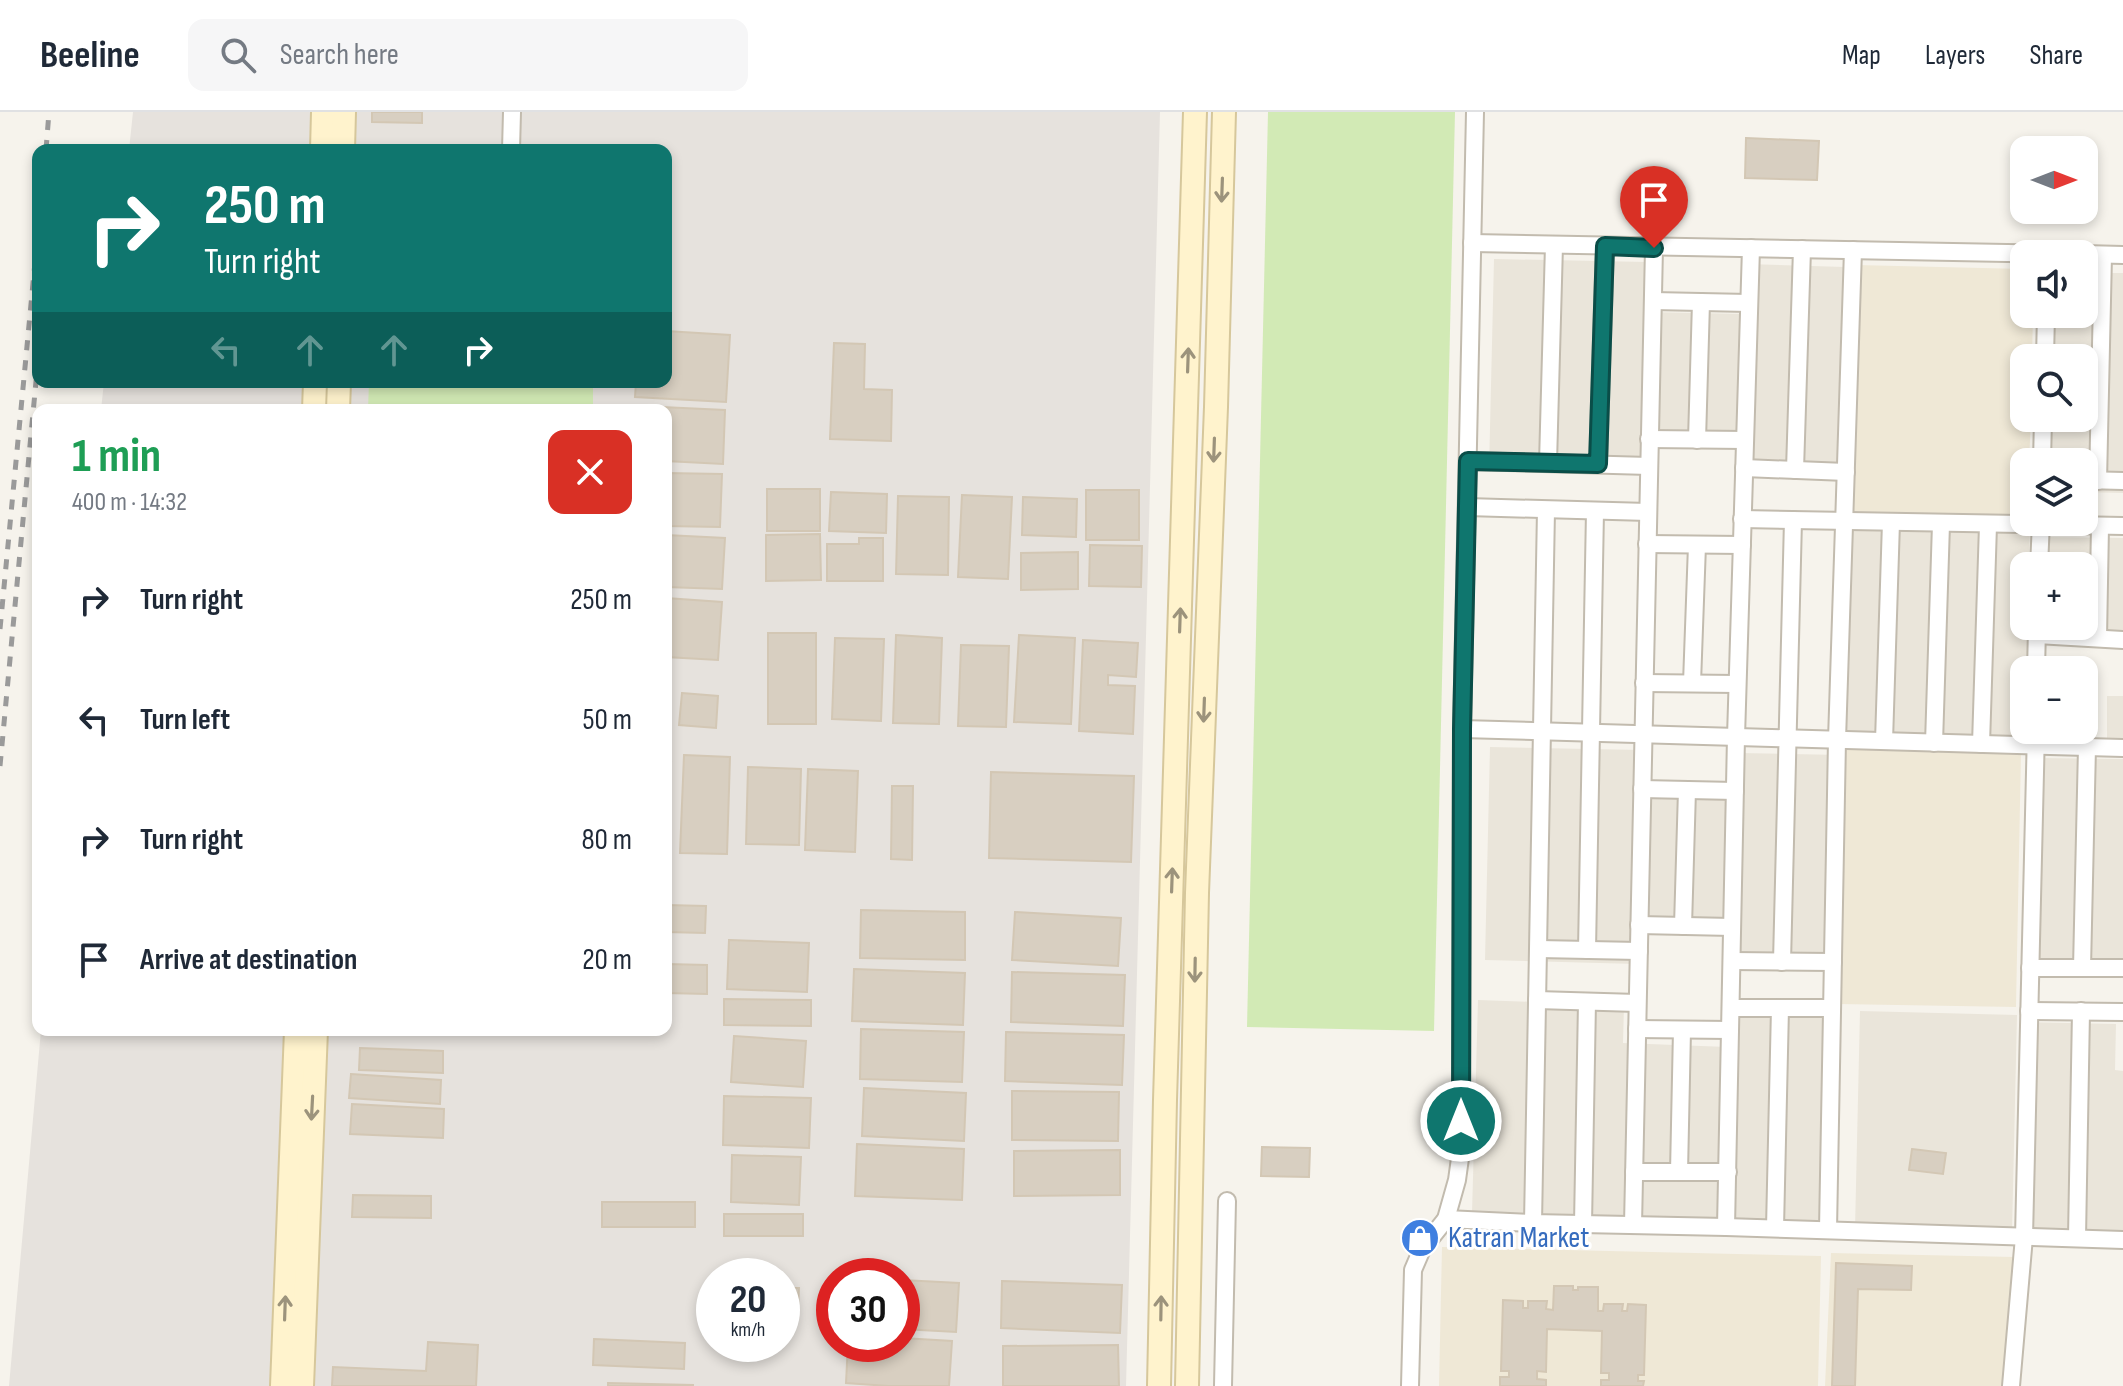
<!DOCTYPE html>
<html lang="en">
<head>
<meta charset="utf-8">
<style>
	:root { --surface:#fff; --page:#f6f6f7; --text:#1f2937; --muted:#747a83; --line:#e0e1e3 }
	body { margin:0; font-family:"Sofia Sans Condensed",sans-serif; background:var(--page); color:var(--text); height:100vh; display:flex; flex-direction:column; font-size:30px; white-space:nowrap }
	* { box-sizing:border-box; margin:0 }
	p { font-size:26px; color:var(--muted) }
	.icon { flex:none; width:44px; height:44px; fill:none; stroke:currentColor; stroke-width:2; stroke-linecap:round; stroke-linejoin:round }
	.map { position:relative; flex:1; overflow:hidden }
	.drawer { position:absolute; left:32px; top:292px; width:640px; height:632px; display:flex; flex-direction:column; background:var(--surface); border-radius:16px; box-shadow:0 4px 12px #0003 }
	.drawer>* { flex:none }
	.guide { position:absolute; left:32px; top:32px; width:640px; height:244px; border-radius:16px; box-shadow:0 4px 12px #0003; background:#0f766e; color:#fff; overflow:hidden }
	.needle { width:52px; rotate:90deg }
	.tools { position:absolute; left:2010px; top:24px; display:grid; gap:16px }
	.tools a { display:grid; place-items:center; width:88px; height:88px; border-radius:16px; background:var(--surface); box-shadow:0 4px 12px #0003; font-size:40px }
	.speed { position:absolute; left:696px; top:1146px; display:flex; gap:16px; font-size:40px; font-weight:700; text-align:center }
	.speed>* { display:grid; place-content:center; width:104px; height:104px; border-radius:50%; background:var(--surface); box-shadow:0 4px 12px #0003; line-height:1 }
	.speed small { font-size:20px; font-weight:400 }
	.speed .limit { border:12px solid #d22; background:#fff; color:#111 }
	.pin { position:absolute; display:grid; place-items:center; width:68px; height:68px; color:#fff; margin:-82px -34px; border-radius:50% 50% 50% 0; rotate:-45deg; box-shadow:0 0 8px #0007 }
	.pin .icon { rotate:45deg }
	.me { position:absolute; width:88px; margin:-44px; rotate:0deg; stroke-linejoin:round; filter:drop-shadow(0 0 6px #0008) }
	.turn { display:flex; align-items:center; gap:28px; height:168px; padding:0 40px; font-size:36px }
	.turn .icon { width:104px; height:104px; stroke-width:2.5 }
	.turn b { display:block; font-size:56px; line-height:68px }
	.lanes { display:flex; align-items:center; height:76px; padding:0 40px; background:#0003; justify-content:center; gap:40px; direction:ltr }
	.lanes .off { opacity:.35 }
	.round { display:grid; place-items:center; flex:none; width:84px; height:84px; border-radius:16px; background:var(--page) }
	.head { display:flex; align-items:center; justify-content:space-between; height:136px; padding:0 40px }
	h1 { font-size:48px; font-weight:700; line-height:60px; color:#1e9e55 }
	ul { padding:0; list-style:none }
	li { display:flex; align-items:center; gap:24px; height:120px; padding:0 40px }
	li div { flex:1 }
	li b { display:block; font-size:30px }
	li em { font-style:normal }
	header { display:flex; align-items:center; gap:48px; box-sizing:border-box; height:112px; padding:0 40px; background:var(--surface); border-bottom:2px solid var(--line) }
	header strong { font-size:38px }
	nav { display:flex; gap:44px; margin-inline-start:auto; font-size:28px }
	.search { width:560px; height:72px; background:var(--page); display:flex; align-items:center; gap:20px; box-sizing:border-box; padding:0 28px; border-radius:16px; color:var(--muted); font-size:30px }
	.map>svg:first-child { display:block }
</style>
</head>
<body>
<header>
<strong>Beeline</strong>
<div class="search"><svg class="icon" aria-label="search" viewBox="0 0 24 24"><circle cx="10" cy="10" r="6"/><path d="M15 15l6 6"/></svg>Search here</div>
<nav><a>Map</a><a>Layers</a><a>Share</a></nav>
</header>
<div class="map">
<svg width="2123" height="1274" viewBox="0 0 2123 1274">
	<rect width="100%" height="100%" fill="#f6f3ec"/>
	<g fill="#eae5da">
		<polygon points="1494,147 1647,150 1646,200 1745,202 1747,152 1845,155 1840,366 1742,364 1743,332 1643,329 1641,361 1489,358"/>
		<polygon points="2084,161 2123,161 2123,381 2084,380 2084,350 2043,350 2043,306 2084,306 2084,246 2044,246 2045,202 2084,202"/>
		<polygon points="1837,409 2030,413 2029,454 2024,454 2024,514 2028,514 2027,558 2024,558 2026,629 1833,625"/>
		<polygon points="2038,425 2123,426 2123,527 2036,526 2036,514 2084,514 2084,454 2037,454"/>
		<rect x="2107" y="584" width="16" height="56"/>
		<polygon points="1490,635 1642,638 1642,685 1738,687 1739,641 1841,643 1835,857 1736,854 1737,822 1638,819 1637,852 1485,848"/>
		<polygon points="2030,646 2123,647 2123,860 2027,859"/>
		<polygon points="1478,888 1624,893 1623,931 1727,935 1728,896 1829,899 1822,1112 1472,1101"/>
		<polygon points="1860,899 2017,903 2012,1121 1855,1117"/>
		<polygon points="2025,910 2116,912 2115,958 2123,959 2123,1125 2020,1124"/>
	</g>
	<path fill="#e6e2dd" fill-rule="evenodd" d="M 133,0 L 1160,0 L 1126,1274 L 9,1274 L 41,918 L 666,918 L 666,298 L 101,298 L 104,270 L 666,270 L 666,38 L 129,38 ZM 714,1164 L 782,1164 L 782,1232 L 714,1232 ZM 834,1164 L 902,1164 L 902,1232 L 834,1232 Z"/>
	<g fill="#efe8d6">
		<polygon points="1856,153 2024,157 2024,202 2033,202 2032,246 2024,246 2024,306 2031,306 2029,350 2024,350 2024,409 1849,404"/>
		<polygon points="1843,637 2021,640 2016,895 1838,892"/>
		<polygon points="1442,1135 1821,1144 1818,1274 1439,1274"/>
		<polygon points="1831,1141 2014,1145 2002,1274 1825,1274"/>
	</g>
	<g fill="#d2eab5">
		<polygon points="1268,0 1455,0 1434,919 1247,915"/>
		<polygon points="369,270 593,270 593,298 368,298"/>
	</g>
	<g fill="#d8cfc1" stroke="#d3c7b4" stroke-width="2">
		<polygon points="372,0 422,0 422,11 372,10"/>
		<polygon points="1746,26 1819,29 1817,68 1745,66"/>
		<polygon points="666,219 730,223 726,290 635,285 636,270 666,270"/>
		<polygon points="834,231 865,232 864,277 892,278 891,329 830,327"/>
		<polygon points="640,294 725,298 723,352 666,349 666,298 640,298"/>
		<polygon points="666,361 722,362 720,415 666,414"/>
		<rect x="767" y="377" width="53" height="42"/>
		<rect x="1086" y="378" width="53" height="50"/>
		<polygon points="831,380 887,382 886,421 829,419"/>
		<polygon points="962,383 1012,385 1008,467 958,465"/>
		<polygon points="898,384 949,385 948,463 896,462"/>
		<polygon points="1023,385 1077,387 1076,425 1022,423"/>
		<polygon points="820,422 821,468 766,469 766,423"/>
		<polygon points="666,423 725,426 722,477 666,475"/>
		<polygon points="859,426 883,426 883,469 827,469 827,432 859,432"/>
		<polygon points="1090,433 1142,434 1141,475 1089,474"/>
		<polygon points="1078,440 1078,477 1021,478 1021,441"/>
		<polygon points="666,486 722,490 718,548 666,545"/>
		<rect x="768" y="521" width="48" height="91"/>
		<polygon points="896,523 942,526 939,612 893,611"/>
		<polygon points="1019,523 1075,526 1071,612 1014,610"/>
		<polygon points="835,526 884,527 881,609 832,607"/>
		<polygon points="1083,528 1138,531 1136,565 1108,563 1108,573 1135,574 1133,622 1079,619"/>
		<polygon points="961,533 1009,534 1006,615 958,614"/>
		<polygon points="682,581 718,584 716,616 679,613"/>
		<polygon points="684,643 730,645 727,742 680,741"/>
		<polygon points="666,650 671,650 667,735 666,735"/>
		<polygon points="748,655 801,657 799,733 746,732"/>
		<polygon points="808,657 858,659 855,740 805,738"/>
		<polygon points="991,660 1134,664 1131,750 989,746"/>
		<polygon points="892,674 913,674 912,748 891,747"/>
		<polygon points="666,793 706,794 705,821 666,820"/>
		<polygon points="861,798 965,800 965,848 860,846"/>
		<polygon points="1015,800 1121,806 1118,854 1012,848"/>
		<polygon points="729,828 809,831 807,880 727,877"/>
		<polygon points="666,852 707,853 707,882 666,881"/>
		<polygon points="854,857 965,861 963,913 852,909"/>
		<polygon points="1012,860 1125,863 1123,914 1011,910"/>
		<polygon points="724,887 811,888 811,914 724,913"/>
		<polygon points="861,917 964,920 962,970 860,967"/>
		<polygon points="1006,920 1124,923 1122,973 1005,969"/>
		<polygon points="734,924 806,929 803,975 731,970"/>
		<polygon points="360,936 443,939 443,961 359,958"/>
		<polygon points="351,962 441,968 440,992 349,986"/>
		<polygon points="864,976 966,981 964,1029 862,1024"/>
		<polygon points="1012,979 1119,980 1118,1029 1012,1028"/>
		<polygon points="724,984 811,986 809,1036 723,1033"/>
		<polygon points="352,992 444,997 443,1026 350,1022"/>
		<polygon points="857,1032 964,1037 962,1088 855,1084"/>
		<polygon points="1262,1035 1310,1036 1309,1065 1261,1064"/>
		<polygon points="1912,1037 1946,1041 1943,1062 1909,1058"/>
		<polygon points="1120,1038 1120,1083 1014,1084 1014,1039"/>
		<polygon points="732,1043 801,1045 799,1093 731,1090"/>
		<polygon points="353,1083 431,1084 431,1106 352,1105"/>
		<rect x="602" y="1090" width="93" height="25"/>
		<rect x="724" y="1102" width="79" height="22"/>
		<polygon points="1836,1151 1912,1154 1911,1178 1858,1177 1855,1274 1832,1274"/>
		<polygon points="902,1168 959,1171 956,1220 902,1217"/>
		<polygon points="1002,1169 1122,1173 1120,1221 1001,1216"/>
		<polygon points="1554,1174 1573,1174 1573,1178 1578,1178 1578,1175 1598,1175 1598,1199 1603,1199 1604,1192 1623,1192 1622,1199 1627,1199 1628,1192 1646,1193 1644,1263 1638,1263 1638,1269 1644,1269 1643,1274 1601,1274 1601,1268 1609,1268 1609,1261 1601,1261 1602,1219 1547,1217 1546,1260 1537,1259 1537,1267 1546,1268 1546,1274 1500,1274 1500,1265 1509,1265 1509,1259 1501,1259 1503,1188 1523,1189 1523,1196 1528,1196 1528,1189 1547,1189 1546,1197 1553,1198"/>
		<polygon points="782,1176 799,1176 798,1197 782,1197"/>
		<polygon points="902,1226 952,1229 949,1274 888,1274 846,1271 848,1232 902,1232"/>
		<polygon points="594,1227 685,1231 684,1257 593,1253"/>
		<polygon points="428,1230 478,1233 476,1274 332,1274 333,1255 426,1259"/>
		<polygon points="1118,1233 1119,1274 1003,1274 1003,1234"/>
		<polygon points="608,1271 693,1273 693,1274 608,1274"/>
	</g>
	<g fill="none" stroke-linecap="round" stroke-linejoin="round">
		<g stroke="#c2bbae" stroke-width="20">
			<g id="street">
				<polyline points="511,38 512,0"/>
				<polyline points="1472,131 2060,142"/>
				<polyline points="2084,142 2123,143"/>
				<polyline points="1653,189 1749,191"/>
				<polyline points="2045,246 2046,202"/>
				<polyline points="1649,327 1745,328"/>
				<polyline points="1697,328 1701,190"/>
				<polyline points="1468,349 1649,354"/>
				<polyline points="2042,350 2043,306"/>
				<polyline points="1548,351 1554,133"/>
				<polyline points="1598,352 1605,134"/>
				<polyline points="1744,356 1846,360"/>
				<polyline points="1795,358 1802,137"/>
				<polyline points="2084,368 2123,369"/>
				<polyline points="2098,369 2103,143"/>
				<polyline points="1467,395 1648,400"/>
				<polyline points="1742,407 2123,414"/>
				<polyline points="1647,432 1742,433"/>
				<polyline points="2039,454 2041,410"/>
				<polyline points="2037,523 2123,528"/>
				<polyline points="2098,526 2100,414"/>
				<polyline points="2036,558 2037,516"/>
				<polyline points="1644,571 1737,572"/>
				<polyline points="1692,571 1697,433"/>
				<polyline points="1462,617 2123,636"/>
				<polyline points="1884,629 1891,410"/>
				<polyline points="1934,631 1941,412"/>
				<polyline points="1981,632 1988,413"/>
				<polyline points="1642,677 1735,679"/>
				<polyline points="1639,813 1732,815"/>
				<polyline points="1683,814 1687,678"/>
				<polyline points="1539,837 1639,839"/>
				<polyline points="1587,838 1595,399"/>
				<polyline points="1732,849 1833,850"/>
				<polyline points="1782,850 1793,408"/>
				<polyline points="2030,856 2123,856"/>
				<polyline points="2082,856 2087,635"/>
				<polyline points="1537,888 1637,891"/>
				<polyline points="1731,896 1832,896"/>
				<polyline points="2029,899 2123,900"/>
				<polyline points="1637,917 1730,918"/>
				<polyline points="1634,1060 1728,1060"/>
				<polyline points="1679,1060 1682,918"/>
				<polyline points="1446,1107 1533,1111 1726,1115 2123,1128"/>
				<polyline points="1533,1111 1546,398"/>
				<polyline points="1583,1112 1587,890"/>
				<polyline points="1633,1113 1654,136"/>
				<polyline points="1726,1115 1736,625 1751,136"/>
				<polyline points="1775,1116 1780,896"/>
				<polyline points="1828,1118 1837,628 1853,138"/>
				<polyline points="2077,1126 2081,899"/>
				<polyline points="1223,1274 1227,1089"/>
				<polyline points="1410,1274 1413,1158 1422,1137 1446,1107 1457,1068 1461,1039 1462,617 1475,0"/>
				<polyline points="2011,1274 2024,1125 2036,618"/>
			</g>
		</g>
		<g stroke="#d6c79b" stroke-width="26">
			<g id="secondary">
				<polyline points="322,38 323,0"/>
				<polyline points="343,38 344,0"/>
				<polyline points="314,298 315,270"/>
				<polyline points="338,298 339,270"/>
				<polyline points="282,1274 296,918"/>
				<polyline points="302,1274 316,918"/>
				<polyline points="1159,1274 1165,988 1195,0"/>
				<polyline points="1187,1274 1197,781 1216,295 1224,0"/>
			</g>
		</g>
		<use href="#street" stroke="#fff" stroke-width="16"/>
		<use href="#secondary" stroke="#fff3cd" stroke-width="22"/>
		<g stroke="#9a9a9a" stroke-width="5" stroke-dasharray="10 10" stroke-linecap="butt">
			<polyline points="46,38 49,0"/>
			<polyline points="0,517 38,119"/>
			<polyline points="0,654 38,248"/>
		</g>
	</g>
	<defs><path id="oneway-shaft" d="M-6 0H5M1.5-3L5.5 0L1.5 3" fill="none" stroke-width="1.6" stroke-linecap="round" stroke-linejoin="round" transform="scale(2)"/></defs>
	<g stroke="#9c937c">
		<use href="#oneway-shaft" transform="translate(1222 78) rotate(92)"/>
		<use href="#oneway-shaft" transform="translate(1188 248) rotate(-88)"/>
		<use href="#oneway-shaft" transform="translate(1214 338) rotate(92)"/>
		<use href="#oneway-shaft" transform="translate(1180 508) rotate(-88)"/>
		<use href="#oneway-shaft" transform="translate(1204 598) rotate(92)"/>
		<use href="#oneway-shaft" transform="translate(1172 768) rotate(-88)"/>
		<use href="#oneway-shaft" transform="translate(1195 858) rotate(91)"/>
		<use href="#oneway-shaft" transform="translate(312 996) rotate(93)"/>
		<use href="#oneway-shaft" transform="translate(285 1196) rotate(-88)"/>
		<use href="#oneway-shaft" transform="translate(1161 1196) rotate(-89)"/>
	</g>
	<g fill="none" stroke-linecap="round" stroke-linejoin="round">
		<g stroke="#0a4d48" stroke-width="20">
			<polyline id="route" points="1461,1009 1462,617 1468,349 1598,352 1605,134 1654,136"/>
		</g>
		<use href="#route" stroke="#0f766e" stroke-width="14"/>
	</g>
	<defs>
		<g id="shop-disc" transform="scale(2)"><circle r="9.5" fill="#3f7fe0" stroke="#fff"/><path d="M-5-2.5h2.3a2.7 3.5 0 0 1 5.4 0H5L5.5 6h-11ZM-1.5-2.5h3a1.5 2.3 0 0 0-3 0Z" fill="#fff"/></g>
	</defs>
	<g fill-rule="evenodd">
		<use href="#shop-disc" x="1420" y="1126"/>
	</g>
	<g text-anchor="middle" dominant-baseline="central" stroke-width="6" stroke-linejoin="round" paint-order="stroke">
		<g font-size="30" fill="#366cbe" stroke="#fff" text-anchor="start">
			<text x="1448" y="1126">Katran Market</text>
		</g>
	</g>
</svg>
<div class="tools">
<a><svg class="needle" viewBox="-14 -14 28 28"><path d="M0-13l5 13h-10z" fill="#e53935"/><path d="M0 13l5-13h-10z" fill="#747a83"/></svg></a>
<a><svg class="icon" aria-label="sound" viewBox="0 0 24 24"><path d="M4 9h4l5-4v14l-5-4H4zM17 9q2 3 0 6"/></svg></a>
<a><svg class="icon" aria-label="search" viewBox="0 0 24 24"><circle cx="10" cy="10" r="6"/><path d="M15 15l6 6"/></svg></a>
<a><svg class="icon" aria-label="layers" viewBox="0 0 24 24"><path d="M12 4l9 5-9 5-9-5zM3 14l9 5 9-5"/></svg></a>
<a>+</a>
<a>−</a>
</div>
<div class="speed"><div>20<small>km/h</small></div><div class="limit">30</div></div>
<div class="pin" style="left:1654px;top:136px;background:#d93025"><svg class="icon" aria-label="arrive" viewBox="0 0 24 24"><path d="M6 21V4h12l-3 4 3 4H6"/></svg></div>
<svg class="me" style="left:1461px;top:1009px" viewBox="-20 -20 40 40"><circle r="17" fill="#0f766e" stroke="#fff" stroke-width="3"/><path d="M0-11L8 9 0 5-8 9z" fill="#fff"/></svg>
<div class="guide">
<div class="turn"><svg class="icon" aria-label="right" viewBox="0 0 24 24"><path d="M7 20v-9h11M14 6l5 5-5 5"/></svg><div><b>250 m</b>Turn right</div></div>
<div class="lanes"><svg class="icon off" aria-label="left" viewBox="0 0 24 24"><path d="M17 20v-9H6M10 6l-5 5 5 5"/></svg><svg class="icon off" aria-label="ahead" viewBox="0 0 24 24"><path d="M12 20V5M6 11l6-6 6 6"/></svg><svg class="icon off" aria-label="ahead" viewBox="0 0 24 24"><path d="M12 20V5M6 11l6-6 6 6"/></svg><svg class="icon" aria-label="right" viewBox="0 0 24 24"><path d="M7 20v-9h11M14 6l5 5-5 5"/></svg></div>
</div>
<section class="drawer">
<div class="head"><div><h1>1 min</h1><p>400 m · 14:32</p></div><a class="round" style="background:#d93025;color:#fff"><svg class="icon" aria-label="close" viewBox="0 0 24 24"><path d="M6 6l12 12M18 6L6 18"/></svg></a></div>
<ul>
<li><svg class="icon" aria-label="right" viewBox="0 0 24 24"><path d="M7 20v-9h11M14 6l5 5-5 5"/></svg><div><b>Turn right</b></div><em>250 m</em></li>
<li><svg class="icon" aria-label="left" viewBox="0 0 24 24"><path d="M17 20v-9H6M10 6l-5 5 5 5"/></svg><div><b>Turn left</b></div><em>50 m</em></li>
<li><svg class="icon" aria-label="right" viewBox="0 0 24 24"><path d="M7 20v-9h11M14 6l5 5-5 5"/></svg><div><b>Turn right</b></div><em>80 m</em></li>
<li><svg class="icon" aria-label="arrive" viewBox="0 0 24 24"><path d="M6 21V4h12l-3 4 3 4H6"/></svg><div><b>Arrive at destination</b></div><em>20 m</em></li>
</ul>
</section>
</div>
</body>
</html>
